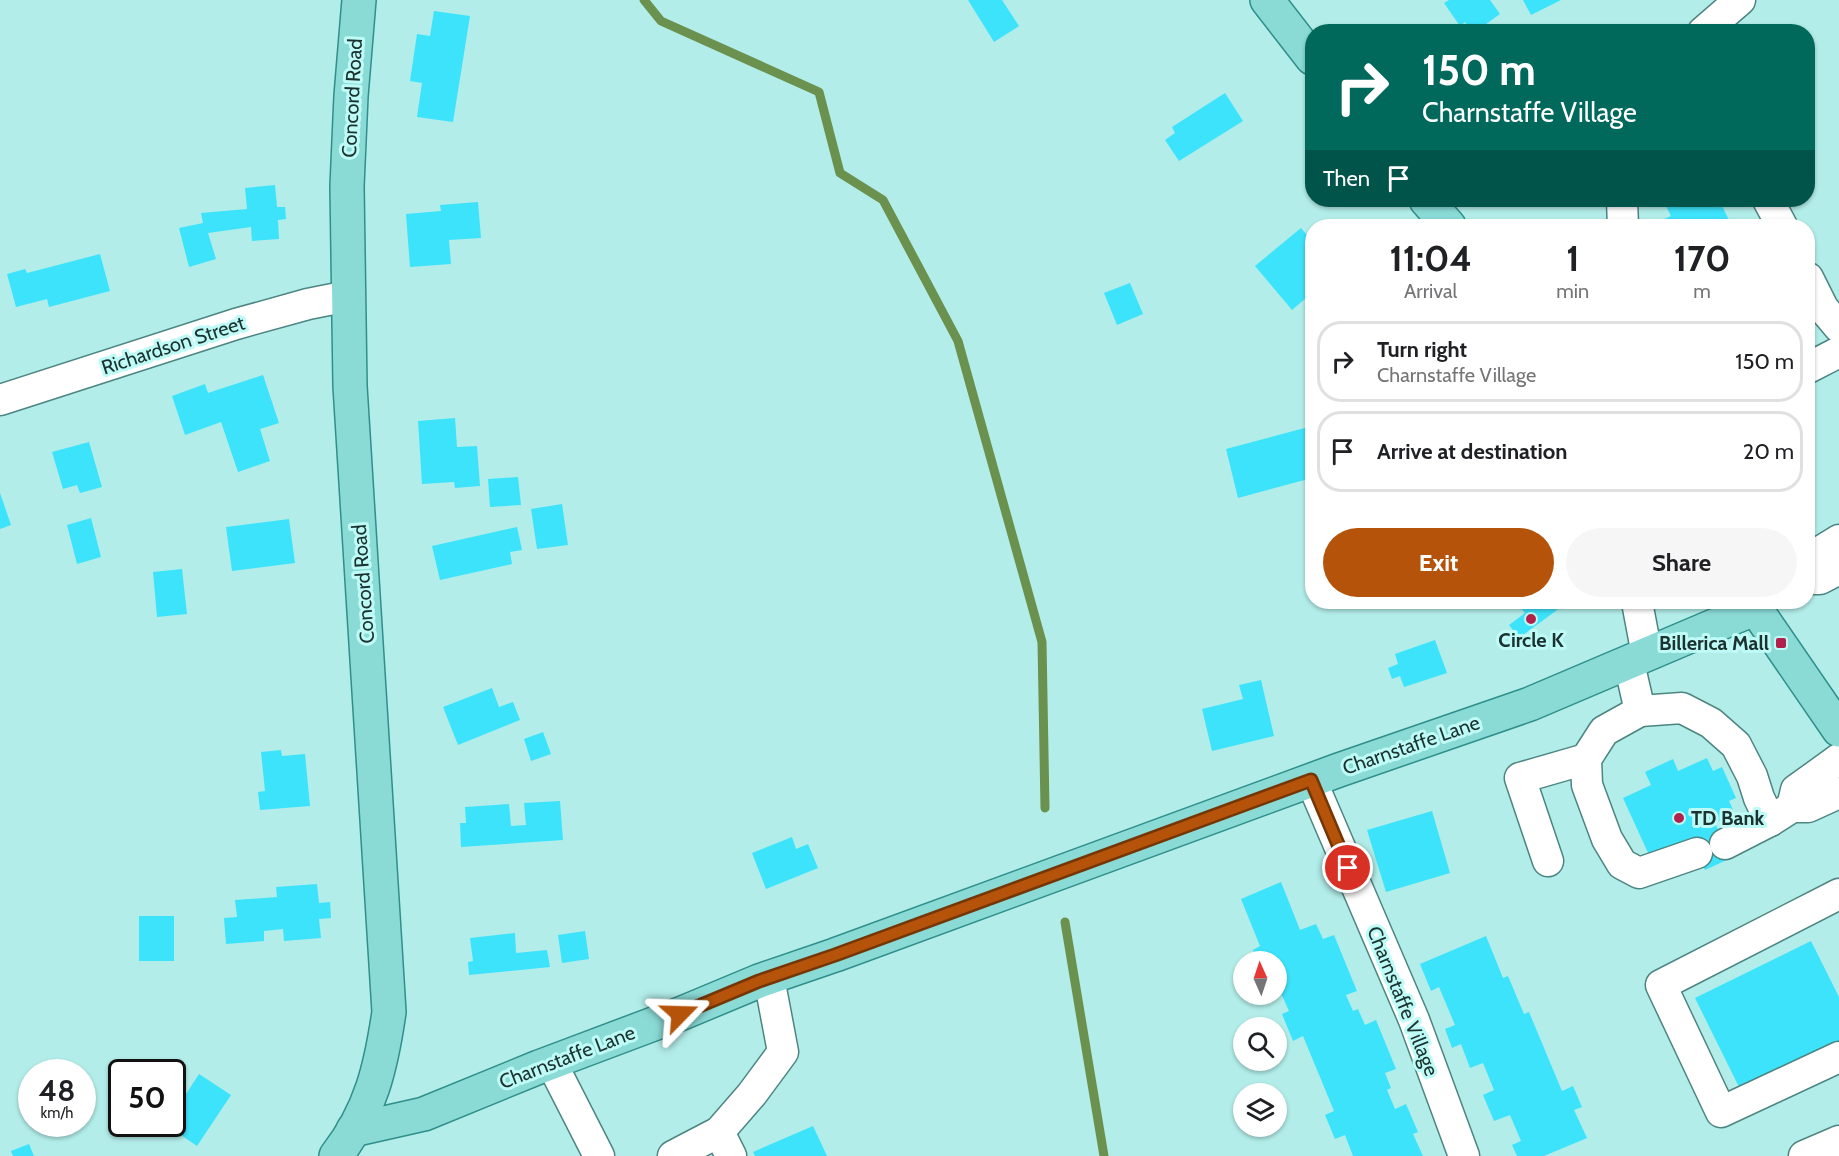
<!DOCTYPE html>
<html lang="en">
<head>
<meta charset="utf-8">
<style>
	:root { --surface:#fff; --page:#f6f6f6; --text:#202124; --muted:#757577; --line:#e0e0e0; --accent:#b45309 }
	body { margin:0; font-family:Cabin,sans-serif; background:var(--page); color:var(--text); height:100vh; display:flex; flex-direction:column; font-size:22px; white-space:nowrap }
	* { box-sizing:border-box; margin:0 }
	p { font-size:20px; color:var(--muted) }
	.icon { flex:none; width:33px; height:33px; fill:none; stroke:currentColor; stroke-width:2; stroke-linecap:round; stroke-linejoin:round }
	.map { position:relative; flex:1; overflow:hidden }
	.panel { position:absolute; left:1305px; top:219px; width:510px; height:390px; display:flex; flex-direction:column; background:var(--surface); border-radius:24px; box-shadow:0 2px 4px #0004 }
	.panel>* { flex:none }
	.top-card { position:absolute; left:1305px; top:24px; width:510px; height:183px; border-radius:24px; box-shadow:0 2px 4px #0004; background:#00695c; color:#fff; overflow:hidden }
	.needle { width:39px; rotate:357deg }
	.buttons { position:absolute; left:1233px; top:951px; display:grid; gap:12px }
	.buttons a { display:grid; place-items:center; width:54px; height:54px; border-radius:50%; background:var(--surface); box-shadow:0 2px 4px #0004; font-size:30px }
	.speed { position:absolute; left:18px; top:1059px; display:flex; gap:12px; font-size:30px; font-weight:700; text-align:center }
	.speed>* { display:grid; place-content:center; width:78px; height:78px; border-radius:50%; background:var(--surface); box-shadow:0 2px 4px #0004; line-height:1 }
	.speed small { font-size:15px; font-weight:400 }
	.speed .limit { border:3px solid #111; border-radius:9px; background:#fff; color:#111 }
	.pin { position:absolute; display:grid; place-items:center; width:51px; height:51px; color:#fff; margin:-26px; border:3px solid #fff; border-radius:50%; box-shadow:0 2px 6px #0007 }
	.me { position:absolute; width:66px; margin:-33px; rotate:68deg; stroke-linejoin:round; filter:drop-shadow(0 0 4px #0008) }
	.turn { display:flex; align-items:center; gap:21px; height:126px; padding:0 18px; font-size:27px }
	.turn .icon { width:78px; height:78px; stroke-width:2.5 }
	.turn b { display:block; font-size:42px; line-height:51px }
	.then { display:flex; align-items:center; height:57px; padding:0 18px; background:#0003; gap:12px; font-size:22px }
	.eta { display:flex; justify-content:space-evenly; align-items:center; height:102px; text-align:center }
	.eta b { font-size:36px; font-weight:700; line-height:42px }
	.action { display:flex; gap:12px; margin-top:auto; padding:12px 18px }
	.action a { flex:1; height:69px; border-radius:36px; background:var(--accent); color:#fff; font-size:24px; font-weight:700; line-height:69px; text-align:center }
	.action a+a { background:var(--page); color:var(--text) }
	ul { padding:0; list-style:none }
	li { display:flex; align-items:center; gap:18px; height:81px; margin:0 12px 9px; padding:0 6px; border:3px solid var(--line); border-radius:24px }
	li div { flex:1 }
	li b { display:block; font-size:22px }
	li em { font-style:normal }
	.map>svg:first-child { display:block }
</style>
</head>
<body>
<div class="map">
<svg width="1839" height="1156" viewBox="0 0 1839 1156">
	<rect width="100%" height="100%" fill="#b2ede9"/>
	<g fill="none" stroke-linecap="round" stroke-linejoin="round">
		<g stroke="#6b914f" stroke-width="9">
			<polyline points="644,0 661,21 819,92 840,173 883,200 958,341 1042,642 1045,808"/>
			<polyline points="1065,922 1104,1156"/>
		</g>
	</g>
	<g fill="#3de3fb">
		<polygon points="968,0 1002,0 1019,26 994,42"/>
		<polygon points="1449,0 1490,0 1500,14 1475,32 1471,32 1465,22 1460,26 1444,3"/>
		<polygon points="1523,0 1561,0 1531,15"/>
		<polygon points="434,11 470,16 453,122 417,117 422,83 410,81 417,34 430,36"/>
		<polygon points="1225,93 1243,121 1179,161 1165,140 1175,133 1172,127"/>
		<polygon points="275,185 277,207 285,207 286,219 278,220 279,239 252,241 251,227 208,233 216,259 189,267 179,228 203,223 201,213 247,209 245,188"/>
		<polygon points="1663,200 1687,200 1691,207 1707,200 1719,200 1732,226 1649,226 1671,216"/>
		<polygon points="478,202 481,238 449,240 451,264 410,267 406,214 441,211 440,205"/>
		<polygon points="1301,228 1312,241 1312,293 1292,310 1255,266"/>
		<polygon points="100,254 110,291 49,307 47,299 16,307 7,274 25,269 27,273"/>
		<polygon points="1130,283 1143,314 1117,325 1104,293"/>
		<polygon points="263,375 279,423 260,429 270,461 238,472 221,422 185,435 172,396 205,384 208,393"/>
		<polygon points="455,418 457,447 477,446 480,486 455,488 454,482 422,484 418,421"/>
		<polygon points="1312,426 1312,478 1238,498 1226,449"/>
		<polygon points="89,442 102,487 80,493 77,485 63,489 52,452"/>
		<polygon points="518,477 521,505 490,507 488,479"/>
		<polygon points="0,493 11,525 0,529"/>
		<polygon points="562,504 568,545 537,549 531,509"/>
		<polygon points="91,518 101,557 77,564 67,525"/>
		<polygon points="289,519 295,563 232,571 226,527"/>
		<polygon points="517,527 522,550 510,552 512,564 440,580 432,546"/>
		<polygon points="182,569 187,614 157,617 153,572"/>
		<polygon points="1516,602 1568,602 1519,638 1509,625 1525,613"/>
		<polygon points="1435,640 1447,673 1404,687 1400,676 1392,679 1388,668 1398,664 1395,654"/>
		<polygon points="1261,680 1274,736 1212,751 1202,709 1243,699 1239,685"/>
		<polygon points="492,688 499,707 513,702 520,720 458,745 443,707"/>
		<polygon points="543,732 551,754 531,761 524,739"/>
		<polygon points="281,750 282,756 305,754 310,806 260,810 258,792 265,791 261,752"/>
		<polygon points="1707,758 1713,771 1722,767 1736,798 1729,801 1735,814 1715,823 1731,858 1705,870 1690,838 1649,855 1623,798 1651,785 1645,772 1673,759 1678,771"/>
		<polygon points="560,801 563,840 461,847 460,823 466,823 465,807 509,804 511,826 526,825 524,803"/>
		<polygon points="1432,811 1450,873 1386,892 1367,830"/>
		<polygon points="792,837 796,849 808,844 818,868 766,889 752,853"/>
		<polygon points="1281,882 1300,930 1316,924 1323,939 1334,935 1357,991 1346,995 1353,1011 1358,1009 1365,1025 1376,1020 1396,1069 1385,1073 1391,1088 1387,1090 1395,1109 1406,1104 1418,1132 1413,1134 1423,1156 1353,1156 1345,1135 1335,1139 1325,1115 1334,1111 1303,1036 1293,1041 1282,1014 1289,1011 1280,991 1276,992 1276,962 1257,962 1253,950 1260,946 1241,899"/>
		<polygon points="317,884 319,903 330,902 331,918 319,919 321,938 284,941 283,929 264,931 264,941 226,944 224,918 237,917 235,900 277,897 276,887"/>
		<rect x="139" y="916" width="35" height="45"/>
		<polygon points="585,931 589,959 562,963 558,935"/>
		<polygon points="515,933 516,953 547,950 550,967 469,975 468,962 473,961 470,938"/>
		<polygon points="1486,936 1503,978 1508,976 1524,1014 1529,1012 1562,1091 1573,1086 1582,1107 1574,1110 1587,1138 1544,1156 1517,1156 1512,1145 1521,1141 1510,1115 1494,1121 1483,1095 1494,1090 1483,1063 1470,1068 1461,1044 1452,1048 1445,1029 1455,1025 1439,987 1431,991 1420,964"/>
		<polygon points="1811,941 1839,997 1839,1042 1741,1091 1695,998"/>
		<polygon points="199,1074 231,1095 197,1146 165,1124 172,1124 172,1105 177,1108"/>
		<polygon points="813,1126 827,1156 755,1156 753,1152"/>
		<polygon points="29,1144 34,1156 13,1156 11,1151"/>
	</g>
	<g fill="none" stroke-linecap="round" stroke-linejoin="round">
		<g stroke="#4c8581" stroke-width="33">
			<g id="minor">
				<polyline points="1703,32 1740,0"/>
				<polyline points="1622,200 1623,226"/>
				<polyline points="1768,200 1782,226"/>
				<polyline points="1808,278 1823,308 1839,327"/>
				<polyline points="1808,368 1839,352"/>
				<polyline points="0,400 236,324 308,304 348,296"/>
				<polyline points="1808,559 1839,540"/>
				<polyline points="1808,579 1820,579 1839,569"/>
				<polyline points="1637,602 1647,655"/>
				<polyline points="1629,663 1640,711 1604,731 1586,759 1587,785 1607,839 1622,864 1639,873 1697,853"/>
				<polyline points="1640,711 1682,708 1711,723 1736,745 1752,776 1759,798 1770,821"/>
				<polyline points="1311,780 1414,1020 1464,1156"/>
				<polyline points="1792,807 1796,790 1839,759"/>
				<polyline points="1725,844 1770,821 1792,807 1808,807 1839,793"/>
				<polyline points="1548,861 1520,778 1586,759"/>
				<polyline points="1839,894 1661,985 1721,1112 1839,1057"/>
				<polyline points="551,1062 599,1156"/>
				<polyline points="719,1132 731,1156"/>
				<polyline points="673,1156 719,1132 752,1094 783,1052 769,978"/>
				<polyline points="1804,1156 1839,1141"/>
			</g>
		</g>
		<g stroke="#308f8a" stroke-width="36">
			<g id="major">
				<polyline points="1267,0 1312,58"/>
				<polyline points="1426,200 1449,226"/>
				<polyline points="1751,602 1839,730"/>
				<polyline points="353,1130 424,1114 539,1067 680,1014 759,981 835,955 1339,770 1530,704 1756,608"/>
				<path d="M 336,1156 C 371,1111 381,1067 389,1012 L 350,386 L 347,186 L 351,96 L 359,0"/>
			</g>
		</g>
		<use href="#minor" stroke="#fff" stroke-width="30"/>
		<use href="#major" stroke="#8adad6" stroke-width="33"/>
	</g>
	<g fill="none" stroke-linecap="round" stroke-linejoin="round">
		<g stroke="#753606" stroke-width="15">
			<polyline id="route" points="680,1014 759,981 835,955 1311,780 1348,868"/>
		</g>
		<use href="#route" stroke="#b45309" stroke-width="10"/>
	</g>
	<g fill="#b2204c" stroke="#bffbf6" stroke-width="2">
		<circle cx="1531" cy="619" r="6"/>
		<rect x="1775" y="637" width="12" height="12" rx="3"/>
		<circle cx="1679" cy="818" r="6"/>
	</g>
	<g text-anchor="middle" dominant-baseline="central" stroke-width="6" stroke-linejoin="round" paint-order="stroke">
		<g font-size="20" fill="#1a3230" stroke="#bffbf6">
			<text transform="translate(352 98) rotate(-87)">Concord Road</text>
			<text transform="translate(173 345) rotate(-18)">Richardson Street</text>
			<text transform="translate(363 584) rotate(-94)">Concord Road</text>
			<text transform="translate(1411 745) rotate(-19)">Charnstaffe Lane</text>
			<text transform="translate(1403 1001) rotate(68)">Charnstaffe Village</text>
			<text transform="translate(567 1057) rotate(-21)">Charnstaffe Lane</text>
		</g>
		<g font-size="20" font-weight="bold" fill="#1a3230" stroke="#bffbf6">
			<text x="1531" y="640">Circle K</text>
			<text x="1769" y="643" text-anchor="end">Billerica Mall</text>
			<text x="1691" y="818" text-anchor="start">TD Bank</text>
		</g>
	</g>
</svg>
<div class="buttons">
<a><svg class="needle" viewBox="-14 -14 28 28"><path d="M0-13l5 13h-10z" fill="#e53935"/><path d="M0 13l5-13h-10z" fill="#757577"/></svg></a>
<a><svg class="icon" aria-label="search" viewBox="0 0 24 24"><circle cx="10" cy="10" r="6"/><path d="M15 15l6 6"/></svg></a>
<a><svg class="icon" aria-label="layers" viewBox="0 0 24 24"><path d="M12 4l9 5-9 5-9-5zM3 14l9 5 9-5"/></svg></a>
</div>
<div class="speed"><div>48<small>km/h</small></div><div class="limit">50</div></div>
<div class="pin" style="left:1348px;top:868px;background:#d93025"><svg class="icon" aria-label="arrive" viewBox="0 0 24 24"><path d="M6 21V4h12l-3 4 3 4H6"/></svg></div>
<svg class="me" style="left:680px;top:1014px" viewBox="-20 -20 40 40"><path d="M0-17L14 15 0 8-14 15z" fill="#b45309" stroke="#fff" stroke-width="4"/></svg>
<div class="top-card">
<div class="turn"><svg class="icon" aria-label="right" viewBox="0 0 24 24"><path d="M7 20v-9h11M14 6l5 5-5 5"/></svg><div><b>150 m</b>Charnstaffe Village</div></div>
<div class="then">Then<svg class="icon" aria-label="arrive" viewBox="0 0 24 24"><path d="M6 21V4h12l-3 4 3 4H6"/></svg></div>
</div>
<section class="panel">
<div class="eta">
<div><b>11:04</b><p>Arrival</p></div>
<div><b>1</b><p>min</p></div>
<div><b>170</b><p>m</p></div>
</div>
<ul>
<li><svg class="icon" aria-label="right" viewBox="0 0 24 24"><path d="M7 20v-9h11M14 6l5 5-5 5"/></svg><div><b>Turn right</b><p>Charnstaffe Village</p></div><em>150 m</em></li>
<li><svg class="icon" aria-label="arrive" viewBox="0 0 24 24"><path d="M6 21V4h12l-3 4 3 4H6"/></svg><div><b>Arrive at destination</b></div><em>20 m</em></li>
</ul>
<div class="action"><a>Exit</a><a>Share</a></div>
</section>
</div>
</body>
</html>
